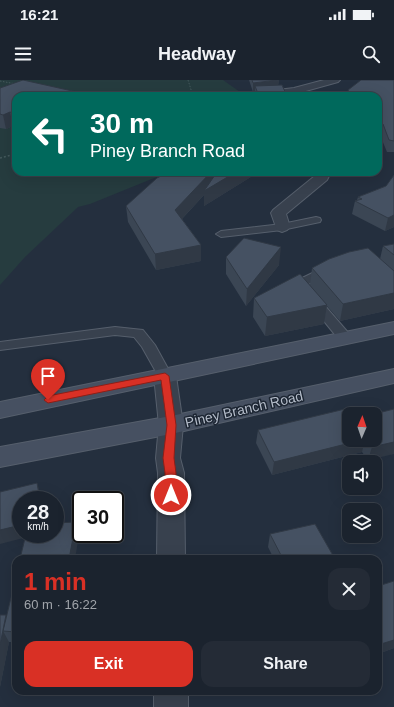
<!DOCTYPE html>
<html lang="en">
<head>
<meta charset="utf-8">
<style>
	:root { --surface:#1b232e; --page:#242b36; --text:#f1f3f6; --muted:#a0a4aa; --line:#39404a; --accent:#d93025 }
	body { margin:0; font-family:Helvetica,sans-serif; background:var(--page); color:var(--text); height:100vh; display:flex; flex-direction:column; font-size:15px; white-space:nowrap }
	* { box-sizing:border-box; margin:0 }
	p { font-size:13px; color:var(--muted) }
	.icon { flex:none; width:22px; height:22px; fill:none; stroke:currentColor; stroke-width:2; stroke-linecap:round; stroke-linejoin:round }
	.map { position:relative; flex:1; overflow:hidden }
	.drawer { position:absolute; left:12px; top:475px; width:370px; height:140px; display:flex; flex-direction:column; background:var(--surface); border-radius:12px; box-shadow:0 4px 16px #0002,0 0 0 1px var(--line) }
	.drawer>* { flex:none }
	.top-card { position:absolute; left:12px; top:12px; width:370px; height:84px; border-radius:12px; box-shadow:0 4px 16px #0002,0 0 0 1px var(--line); background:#00695c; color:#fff; overflow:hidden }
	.needle { width:26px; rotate:2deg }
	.tools { position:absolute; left:342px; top:327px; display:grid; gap:8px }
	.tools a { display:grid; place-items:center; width:40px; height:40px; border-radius:8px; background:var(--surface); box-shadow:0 4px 16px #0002,0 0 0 1px var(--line); font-size:20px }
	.speed { position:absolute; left:12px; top:411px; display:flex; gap:8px; font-size:20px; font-weight:700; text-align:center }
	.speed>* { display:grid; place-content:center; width:52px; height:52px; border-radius:50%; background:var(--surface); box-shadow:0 4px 16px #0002,0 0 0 1px var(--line); line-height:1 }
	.speed small { font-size:10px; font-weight:400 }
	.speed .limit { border:2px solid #111; border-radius:6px; background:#fff; color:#111 }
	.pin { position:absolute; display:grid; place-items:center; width:34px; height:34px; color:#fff; margin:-41px -17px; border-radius:50% 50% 50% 0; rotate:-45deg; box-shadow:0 0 4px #0007 }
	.pin .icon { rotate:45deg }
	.me { position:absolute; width:44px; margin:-22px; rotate:0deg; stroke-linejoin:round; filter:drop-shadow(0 0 3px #0008) }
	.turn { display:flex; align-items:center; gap:14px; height:84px; padding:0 12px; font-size:18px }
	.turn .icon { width:52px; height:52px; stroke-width:2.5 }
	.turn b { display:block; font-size:28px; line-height:34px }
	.round { display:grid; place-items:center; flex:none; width:42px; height:42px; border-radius:12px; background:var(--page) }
	.overview { display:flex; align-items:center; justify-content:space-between; height:68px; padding:0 12px }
	h1 { font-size:24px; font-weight:700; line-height:30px; color:var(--accent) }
	.primary-button { display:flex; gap:8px; margin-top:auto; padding:8px 12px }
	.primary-button a { flex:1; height:46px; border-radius:12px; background:var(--accent); color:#fff; font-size:16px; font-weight:700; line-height:46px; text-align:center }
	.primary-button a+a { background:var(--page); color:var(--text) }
	.status { display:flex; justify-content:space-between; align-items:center; height:28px; padding:0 20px; background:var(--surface); direction:ltr }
	.status svg { height:11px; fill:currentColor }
	header { display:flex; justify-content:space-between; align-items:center; height:52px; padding:0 12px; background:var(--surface); font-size:18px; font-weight:700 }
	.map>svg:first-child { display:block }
</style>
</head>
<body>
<div class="status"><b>16:21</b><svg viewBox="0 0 49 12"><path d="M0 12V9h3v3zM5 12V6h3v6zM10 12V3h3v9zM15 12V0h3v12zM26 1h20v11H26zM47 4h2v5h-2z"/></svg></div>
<header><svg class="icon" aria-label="menu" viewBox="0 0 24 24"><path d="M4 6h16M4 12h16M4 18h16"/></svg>Headway<svg class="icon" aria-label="search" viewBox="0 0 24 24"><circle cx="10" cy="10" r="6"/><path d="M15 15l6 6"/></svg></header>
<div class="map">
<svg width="394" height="627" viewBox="0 0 394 627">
	<rect width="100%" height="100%" fill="#242f3e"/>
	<polygon fill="#263c3f" points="0,0 223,0 240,12 219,14 220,16 16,16 16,92 169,92 90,124 78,127 25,177 0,205"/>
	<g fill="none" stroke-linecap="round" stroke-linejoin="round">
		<g stroke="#565f6c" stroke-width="2">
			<g id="lane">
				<polygon points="316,137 320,138 321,140 320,142 282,150 221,157 216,154 221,151 282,144"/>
				<polygon points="329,185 333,186 335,188 333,190 307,205 351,256 353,259 351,262 346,263 341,262 294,204 296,201"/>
				<polygon points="115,247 143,250 155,265 172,296 170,299 165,301 160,299 142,267 134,257 115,255 0,270 0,262"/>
			</g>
		</g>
		<g stroke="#565f6c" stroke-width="2">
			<g id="street">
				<polygon points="324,0 340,0 338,2 295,14 278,16 248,16 253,13 294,8"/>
				<polygon points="317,92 331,92 327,100 286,134 290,147 287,150 282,152 277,150 271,133 273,130 316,95"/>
				<polygon points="165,289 173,291 176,296 183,345 180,378 184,393 185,479 157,479 158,393 156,378 159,345 154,296 157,291"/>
				<rect x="154" y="611" width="34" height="16"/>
			</g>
		</g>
		<g stroke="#565f6c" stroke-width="2">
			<g id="secondary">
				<polygon points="394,242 394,254 0,338 0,322"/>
				<polygon points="394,289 394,303 171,354 0,387 0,367 171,336"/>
			</g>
		</g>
		<g stroke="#44595c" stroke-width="1" stroke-dasharray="1.5 1.5" stroke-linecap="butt">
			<polyline points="188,0 193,16"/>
			<polyline points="0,1 16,4"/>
			<polyline points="177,16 191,11"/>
		</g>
		<polyline stroke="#44595c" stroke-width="1.5" stroke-dasharray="2 2" stroke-linecap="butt" points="0,78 16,74"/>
		<use href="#lane" fill="#38414e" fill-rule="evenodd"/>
		<use href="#street" fill="#38414e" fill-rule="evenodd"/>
		<use href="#secondary" fill="#465061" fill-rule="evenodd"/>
	</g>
	<g fill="#3b4654">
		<polygon points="249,0 279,0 278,5 287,16 255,16 255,11 253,12"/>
		<polygon points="394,0 394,72 387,72 380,55 378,55 378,16 347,16 348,10"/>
		<polygon points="0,8 16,16 16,47 13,46 6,49 0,48"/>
		<polygon points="169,92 259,92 204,126 204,115 182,139 201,165 201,181 156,190 128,142 126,126"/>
		<polygon points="386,106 394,147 385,151 352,134 355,121 357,120 358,117"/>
		<polygon points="394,164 394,229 340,241 327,226 324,244 265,256 253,237 254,218 310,205 312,188 380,179 383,166"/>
		<polygon points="226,177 279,185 246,226 226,194"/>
		<polygon points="394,329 368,380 362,372 272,395 256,363 258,350 349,360 375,360"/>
		<polygon points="270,454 335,479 274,479 268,467"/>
		<polygon points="16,497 16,562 9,562 0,607 0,535 7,536"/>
		<polygon points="378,506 394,568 378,574"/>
	</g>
	<g fill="#303945">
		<polygon points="279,0 278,8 255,6 255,11 253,12 253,3"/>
		<polygon points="10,32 13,46 6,49 3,35"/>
		<polygon points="211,92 259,92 204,126 204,115 176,145 175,130"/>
		<polygon points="394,135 394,147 385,151 388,138"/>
		<polygon points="201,165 201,181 156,190 155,174"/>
		<polygon points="281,167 279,185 246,226 247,209"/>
		<polygon points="394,213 394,229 340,241 343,224"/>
		<polygon points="327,225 324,244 265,256 267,237"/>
		<polygon points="362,360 365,360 362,372 272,395 274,382"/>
		<polygon points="394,362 394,374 368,380 372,367"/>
		<polygon points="37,403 41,416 41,420 40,420"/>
		<polygon points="76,442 79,455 75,479 69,479"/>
		<polygon points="21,445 21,454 39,454 0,464 0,450"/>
		<polygon points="3,551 9,562 0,607 0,565"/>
		<polygon points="394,560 394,568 378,574 378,570 381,564"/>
	</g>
	<g fill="#455162" stroke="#303945">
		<polygon points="23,0 86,14 81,16 16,16 16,34 10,32 3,35 0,34 0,8"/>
		<polygon points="252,0 277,0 253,3"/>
		<polygon points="361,0 394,0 394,61 389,60 383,44 378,44 378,16 352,16 348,10"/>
		<polygon points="282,5 287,16 259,16 255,6"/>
		<polygon points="169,92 211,92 175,130 201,165 155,174 126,126 157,98"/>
		<polygon points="217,92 236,92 204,111"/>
		<polygon points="394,95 394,135 388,138 355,121 362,119 358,117 386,106"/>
		<polygon points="244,158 281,167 247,209 226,177"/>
		<polygon points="394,164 394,175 383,166"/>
		<polygon points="368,168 394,191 394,213 343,224 312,188 329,179 349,172"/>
		<polygon points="300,194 327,225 267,237 254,218"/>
		<polygon points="345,329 349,335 349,360 362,360 274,382 258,350"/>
		<polygon points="394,329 394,362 372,367 366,360 375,360 375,334 374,334"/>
		<polygon points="37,403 40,420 21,420 21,445 0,450 0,412"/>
		<polygon points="76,442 69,479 20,479 26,454 55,454 55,443"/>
		<polygon points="315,444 335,479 283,479 270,454"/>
		<polygon points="16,497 16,552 3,551"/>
		<polygon points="394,501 394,560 381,564 378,558 378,506"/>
		<polygon points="0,535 6,535 0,565"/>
	</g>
	<polygon fill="#d93025" stroke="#8d1f18" points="165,293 169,296 176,345 174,378 176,393 176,415 174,418 171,420 167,418 165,415 165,393 163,378 167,345 161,300 48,323 44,320 48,316"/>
	<g text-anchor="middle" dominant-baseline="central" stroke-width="3" stroke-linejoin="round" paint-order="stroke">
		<g font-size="14" fill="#b4bcc9" stroke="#1d2633">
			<text transform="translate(244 329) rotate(-13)">Piney Branch Road</text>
		</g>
	</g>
</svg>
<div class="tools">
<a><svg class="needle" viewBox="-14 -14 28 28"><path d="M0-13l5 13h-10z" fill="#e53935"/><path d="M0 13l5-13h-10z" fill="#a0a4aa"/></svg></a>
<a><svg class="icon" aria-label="sound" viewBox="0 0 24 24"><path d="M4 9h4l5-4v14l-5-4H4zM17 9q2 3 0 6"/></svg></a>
<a><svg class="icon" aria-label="layers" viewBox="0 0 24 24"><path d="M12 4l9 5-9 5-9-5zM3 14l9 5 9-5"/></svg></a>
</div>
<div class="speed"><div>28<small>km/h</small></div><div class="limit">30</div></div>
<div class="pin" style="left:48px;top:320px;background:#d93025"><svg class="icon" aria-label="arrive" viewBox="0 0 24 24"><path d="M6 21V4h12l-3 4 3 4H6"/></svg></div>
<svg class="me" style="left:171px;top:415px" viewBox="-20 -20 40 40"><circle r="17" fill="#d93025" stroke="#fff" stroke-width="3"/><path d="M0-11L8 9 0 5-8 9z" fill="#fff"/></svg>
<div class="top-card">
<div class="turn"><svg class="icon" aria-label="left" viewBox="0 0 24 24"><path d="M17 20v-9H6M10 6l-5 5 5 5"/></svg><div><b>30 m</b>Piney Branch Road</div></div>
</div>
<section class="drawer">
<div class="overview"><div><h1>1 min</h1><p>60 m · 16:22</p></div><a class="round"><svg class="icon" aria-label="close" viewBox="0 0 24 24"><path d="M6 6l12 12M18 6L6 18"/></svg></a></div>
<div class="primary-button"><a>Exit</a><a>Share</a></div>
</section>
</div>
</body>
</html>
